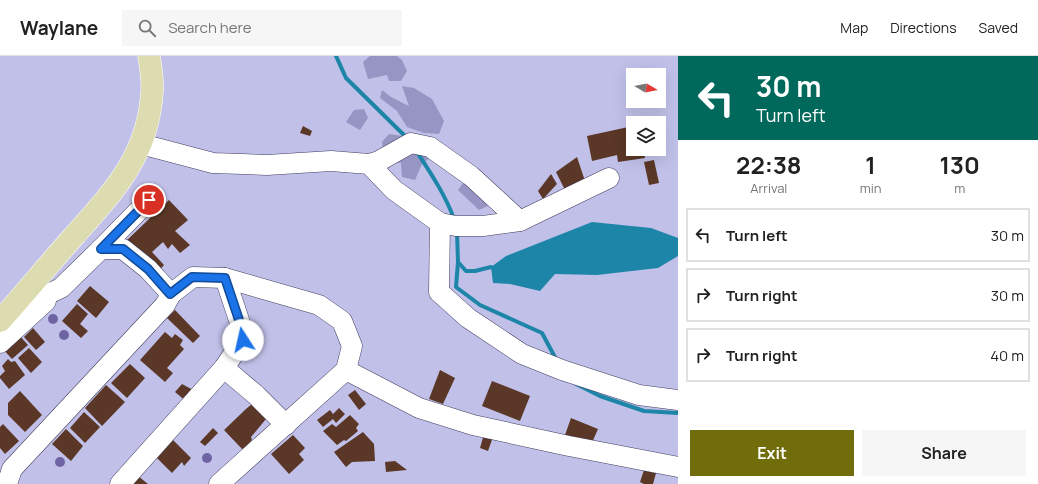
<!DOCTYPE html>
<html lang="en">
<head>
<meta charset="utf-8">
<style>
	:root { --surface:#fff; --page:#f6f6f6; --text:#222; --muted:#767676; --line:#e0e0e0; --accent:#726d0b }
	body { margin:0; font-family:Manrope,sans-serif; background:var(--page); color:var(--text); height:100vh; display:flex; flex-direction:column; font-size:15px; white-space:nowrap }
	* { box-sizing:border-box; margin:0 }
	p { font-size:13px; color:var(--muted) }
	.icon { flex:none; width:22px; height:22px; fill:none; stroke:currentColor; stroke-width:2; stroke-linecap:round; stroke-linejoin:round }
	.map { position:relative; flex:1; overflow:hidden }
	.drawer { display:flex; flex-direction:column; background:var(--surface); width:360px }
	.drawer>* { flex:none }
	.banner { background:#00695c; color:#fff; overflow:hidden }
	.needle { width:26px; rotate:100deg }
	.fabs { position:absolute; left:626px; top:12px; display:grid; gap:8px }
	.fabs a { display:grid; place-items:center; width:40px; height:40px; border-radius:0px; background:var(--surface); box-shadow:0 4px 16px #0002; font-size:20px }
	.pin { position:absolute; display:grid; place-items:center; width:34px; height:34px; color:#fff; margin:-17px; border:2px solid #fff; border-radius:50%; box-shadow:0 1px 4px #0007 }
	.me { position:absolute; width:44px; margin:-22px; rotate:350deg; stroke-linejoin:round; filter:drop-shadow(0 0 3px #0008) }
	.turn { display:flex; align-items:center; gap:14px; height:84px; padding:0 12px; font-size:18px }
	.turn .icon { width:52px; height:52px; stroke-width:2.5 }
	.turn b { display:block; font-size:28px; line-height:34px }
	.eta { display:flex; justify-content:space-evenly; align-items:center; height:68px; text-align:center }
	.eta b { font-size:24px; font-weight:700; line-height:28px }
	.button { display:flex; gap:8px; margin-top:auto; padding:8px 12px }
	.button a { flex:1; height:46px; border-radius:0px; background:var(--accent); color:#fff; font-size:16px; font-weight:700; line-height:46px; text-align:center }
	.button a+a { background:var(--page); color:var(--text) }
	ul { padding:0; list-style:none }
	li { display:flex; align-items:center; gap:12px; height:54px; margin:0 8px 6px; padding:0 4px; border:2px solid var(--line); border-radius:0px }
	li div { flex:1 }
	li b { display:block; font-size:15px }
	li em { font-style:normal }
	header { display:flex; align-items:center; gap:24px; box-sizing:border-box; height:56px; padding:0 20px; background:var(--surface); border-bottom:1px solid var(--line) }
	header strong { font-size:19px }
	nav { display:flex; gap:22px; margin-inline-start:auto; font-size:14px }
	.search { width:280px; height:36px; background:var(--page); display:flex; align-items:center; gap:10px; box-sizing:border-box; padding:0 14px; border-radius:0px; color:var(--muted); font-size:15px }
	main { display:flex; flex:1; min-height:0 }
	.map>svg:first-child { display:block }
</style>
</head>
<body>
<header>
<strong>Waylane</strong>
<div class="search"><svg class="icon" aria-label="search" viewBox="0 0 24 24"><circle cx="10" cy="10" r="6"/><path d="M15 15l6 6"/></svg>Search here</div>
<nav><a>Map</a><a>Directions</a><a>Saved</a></nav>
</header>
<main>
<div class="map">
<svg width="678" height="428" viewBox="0 0 678 428">
	<rect width="100%" height="100%" fill="#c1c0e9"/>
	<g fill="#9795c3">
		<polygon points="370,0 397,0 402,4 407,15 401,25 389,25 387,19 368,23 363,6"/>
		<polygon points="402,30 414,32 432,43 444,65 439,78 424,77 407,71 397,55 380,42 382,34 391,41 409,50"/>
		<polygon points="364,53 368,62 360,74 346,66 354,54"/>
		<polygon points="389,78 403,80 407,101 421,92 432,100 422,108 415,124 402,121 401,107 384,105 382,86"/>
		<polygon points="465,124 492,148 479,154 458,134"/>
	</g>
	<polygon fill="#1c85a8" points="592,166 651,172 678,182 678,200 658,212 597,219 555,218 540,235 510,228 493,227 491,211 506,200"/>
	<g fill="none" stroke-linecap="round" stroke-linejoin="round">
		<g stroke="#1c85a8" stroke-width="4">
			<polyline points="336,0 346,22 407,82"/>
			<path d="M 417,96 C 430,116 446,140 454,163"/>
			<polyline points="457,176 458,206 456,231 480,249 542,277 557,305"/>
			<polyline points="458,206 466,215 475,215 491,211"/>
			<polyline points="576,328 600,340 644,355 678,357"/>
		</g>
	</g>
	<g fill="#5a3726">
		<polygon points="303,70 312,75 310,80 300,77"/>
		<polygon points="633,70 633,93 644,93 645,102 618,106 617,99 592,105 587,80"/>
		<polygon points="577,101 585,125 565,134 556,116"/>
		<polygon points="654,104 659,127 649,129 644,106"/>
		<polygon points="551,118 557,128 543,143 538,135"/>
		<polygon points="169,144 188,164 175,175 190,189 180,197 172,188 168,193 163,186 152,196 164,209 157,217 126,185"/>
		<polygon points="90,230 109,246 96,262 77,245"/>
		<polygon points="77,248 88,258 80,268 88,275 81,282 62,265"/>
		<polygon points="175,254 200,280 193,287 167,262"/>
		<polygon points="33,272 45,286 36,294 24,281"/>
		<polygon points="165,276 172,282 175,278 183,284 180,289 184,293 167,312 173,317 165,326 140,304"/>
		<polygon points="18,278 28,289 12,303 2,292"/>
		<polygon points="29,292 42,306 31,317 18,302"/>
		<polygon points="8,303 11,306 15,305 25,319 9,333 0,322 0,320 5,315 2,310"/>
		<polygon points="130,308 145,322 127,342 111,327"/>
		<polygon points="440,314 455,322 443,348 429,343"/>
		<polygon points="492,325 530,340 520,365 482,350"/>
		<polygon points="182,328 195,335 187,346 175,336"/>
		<polygon points="106,329 125,346 102,370 85,352"/>
		<polygon points="355,334 366,348 359,354 348,339"/>
		<polygon points="20,335 42,359 25,376 8,359 8,347"/>
		<polygon points="252,348 266,363 251,381 252,384 243,394 224,374 246,353"/>
		<polygon points="339,352 345,358 336,367 333,363 323,371 317,364 330,354 333,358"/>
		<polygon points="84,356 100,371 85,387 70,372"/>
		<polygon points="350,359 359,368 356,372 358,375 346,385 344,384 337,389 323,375 332,368 336,371"/>
		<polygon points="571,362 598,373 591,389 565,379"/>
		<polygon points="3,368 19,385 5,398 0,392 0,371"/>
		<polygon points="213,372 218,377 205,390 200,386"/>
		<polygon points="66,373 83,390 71,405 52,388"/>
		<polygon points="363,376 374,388 375,405 352,406 346,411 334,396"/>
		<polygon points="484,378 493,381 488,395 480,392"/>
		<polygon points="293,379 305,392 299,398 304,404 289,418 271,398"/>
		<polygon points="173,384 191,402 184,410 182,406 172,417 157,402"/>
		<polygon points="395,405 407,414 386,416 385,406"/>
		<polygon points="644,414 656,417 653,428 644,428 640,426"/>
		<polygon points="138,420 148,428 131,428"/>
	</g>
	<g fill="none" stroke-linecap="round" stroke-linejoin="round">
		<g stroke="#403e5f" stroke-width="21">
			<g id="minor">
				<polyline points="141,88 213,107 267,109 331,105 369,108 394,134 440,167 456,170 483,170 520,165 609,122"/>
				<polyline points="369,108 379,105 411,87 430,91 471,120 520,165"/>
				<polyline points="440,167 439,236 468,262 522,298 562,314 639,339 678,344"/>
				<polyline points="101,193 149,144"/>
				<polyline points="225,222 239,264 243,284 224,312 256,339 286,369"/>
				<polyline points="7,257 61,232 101,193 123,193 148,213 171,238"/>
				<polyline points="0,287 46,245"/>
				<polyline points="7,428 12,413 165,249 171,238 193,221 225,222 319,249 342,265 352,290 346,314"/>
				<polyline points="120,428 224,312"/>
				<polyline points="219,428 346,314 419,352 473,369 569,390 678,411"/>
			</g>
		</g>
		<g stroke="#fff" stroke-width="23">
			<path id="major" d="M 0,265 C 25,237 49,208 74,180 C 114,135 148,100 152,36 C 153,24 151,12 149,0"/>
		</g>
		<use href="#minor" stroke="#fff" stroke-width="20"/>
		<use href="#major" stroke="#dddcb0" stroke-width="22"/>
	</g>
	<g fill="#6f64a3">
		<circle cx="53" cy="263" r="5"/>
		<circle cx="64" cy="279" r="5"/>
		<circle cx="207" cy="402" r="5"/>
		<circle cx="60" cy="406" r="5"/>
	</g>
	<g fill="none" stroke-linecap="round" stroke-linejoin="round">
		<g stroke="#114b97" stroke-width="10">
			<polyline id="route" points="149,144 101,193 123,193 148,213 170,238 192,221 225,222 239,264 243,284"/>
		</g>
		<use href="#route" stroke="#1a73e8" stroke-width="7"/>
	</g>
</svg>
<div class="fabs">
<a><svg class="needle" viewBox="-14 -14 28 28"><path d="M0-13l5 13h-10z" fill="#e53935"/><path d="M0 13l5-13h-10z" fill="#767676"/></svg></a>
<a><svg class="icon" aria-label="layers" viewBox="0 0 24 24"><path d="M12 4l9 5-9 5-9-5zM3 14l9 5 9-5"/></svg></a>
</div>
<div class="pin" style="left:149px;top:144px;background:#d93025"><svg class="icon" aria-label="arrive" viewBox="0 0 24 24"><path d="M6 21V4h12l-3 4 3 4H6"/></svg></div>
<svg class="me" style="left:243px;top:284px" viewBox="-20 -20 40 40"><circle r="19" fill="#fff"/><path d="M0-13L10 11 0 6-10 11z" fill="#1a73e8"/></svg>
</div>
<section class="drawer">
<div class="banner">
<div class="turn"><svg class="icon" aria-label="left" viewBox="0 0 24 24"><path d="M17 20v-9H6M10 6l-5 5 5 5"/></svg><div><b>30 m</b>Turn left</div></div>
</div>
<div class="eta">
<div><b>22:38</b><p>Arrival</p></div>
<div><b>1</b><p>min</p></div>
<div><b>130</b><p>m</p></div>
</div>
<ul>
<li><svg class="icon" aria-label="left" viewBox="0 0 24 24"><path d="M17 20v-9H6M10 6l-5 5 5 5"/></svg><div><b>Turn left</b></div><em>30 m</em></li>
<li><svg class="icon" aria-label="right" viewBox="0 0 24 24"><path d="M7 20v-9h11M14 6l5 5-5 5"/></svg><div><b>Turn right</b></div><em>30 m</em></li>
<li><svg class="icon" aria-label="right" viewBox="0 0 24 24"><path d="M7 20v-9h11M14 6l5 5-5 5"/></svg><div><b>Turn right</b></div><em>40 m</em></li>
</ul>
<div class="button"><a>Exit</a><a>Share</a></div>
</section>
</main>
</body>
</html>
